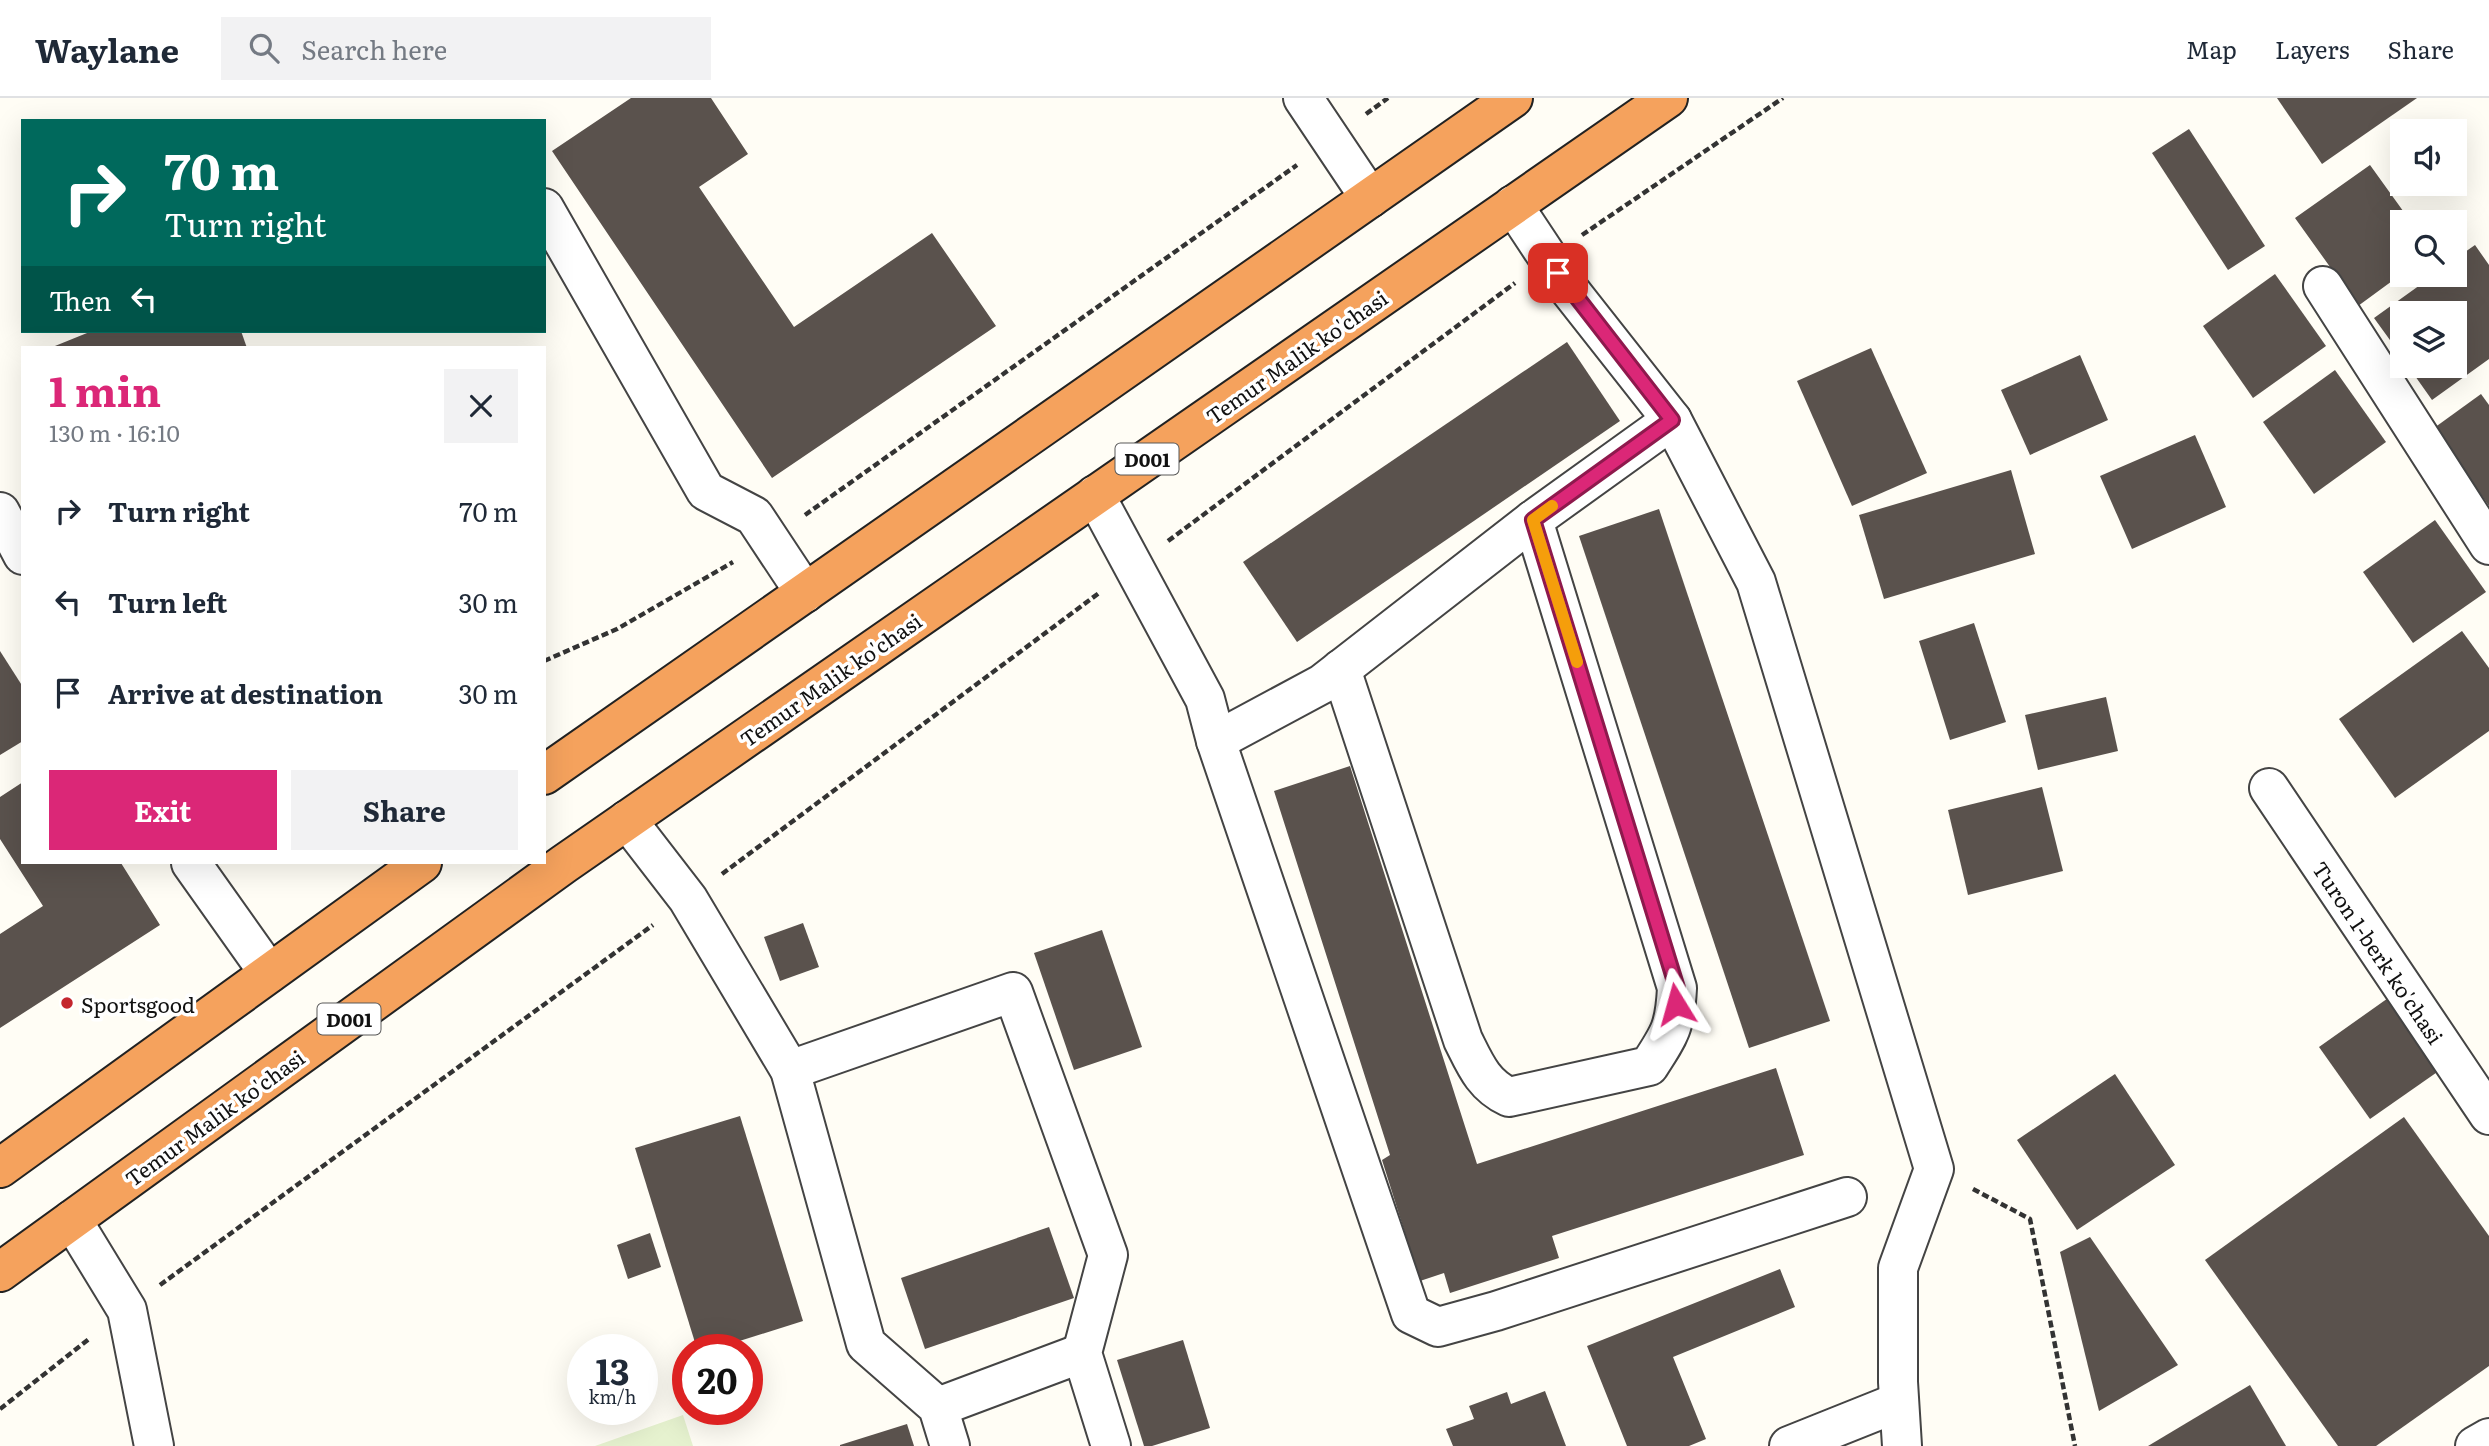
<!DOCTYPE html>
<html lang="en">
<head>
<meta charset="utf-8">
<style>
	:root { --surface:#fff; --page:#f2f2f3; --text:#1f2937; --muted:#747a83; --line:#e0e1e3; --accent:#db2777 }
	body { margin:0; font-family:Literata,serif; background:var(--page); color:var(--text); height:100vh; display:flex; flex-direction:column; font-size:26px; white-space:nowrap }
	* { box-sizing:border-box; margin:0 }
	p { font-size:23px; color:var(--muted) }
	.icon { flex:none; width:38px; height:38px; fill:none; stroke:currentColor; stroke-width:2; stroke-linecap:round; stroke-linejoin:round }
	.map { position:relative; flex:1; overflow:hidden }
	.drawer { position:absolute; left:21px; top:248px; width:525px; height:518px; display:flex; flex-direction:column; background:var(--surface); border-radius:0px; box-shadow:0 7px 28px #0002 }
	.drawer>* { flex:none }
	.hud { position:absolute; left:21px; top:21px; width:525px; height:214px; border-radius:0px; box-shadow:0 7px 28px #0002; background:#00695c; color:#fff; overflow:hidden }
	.controls { position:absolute; left:2390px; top:21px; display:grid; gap:14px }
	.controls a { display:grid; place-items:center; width:77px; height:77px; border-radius:0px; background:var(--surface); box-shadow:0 7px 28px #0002; font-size:35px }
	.speed { position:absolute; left:567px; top:1236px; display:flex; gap:14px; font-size:35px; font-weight:700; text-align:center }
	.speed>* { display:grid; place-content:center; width:91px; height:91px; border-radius:50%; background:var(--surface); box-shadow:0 7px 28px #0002; line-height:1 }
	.speed small { font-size:18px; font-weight:400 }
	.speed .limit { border:10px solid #d22; background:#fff; color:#111 }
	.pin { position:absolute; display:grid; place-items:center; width:60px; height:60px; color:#fff; margin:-30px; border-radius:14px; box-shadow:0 4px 10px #0006 }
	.me { position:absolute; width:77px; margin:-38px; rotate:352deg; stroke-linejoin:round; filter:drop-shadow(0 0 5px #0008) }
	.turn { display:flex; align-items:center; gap:24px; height:147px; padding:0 28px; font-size:32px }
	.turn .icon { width:91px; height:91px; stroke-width:2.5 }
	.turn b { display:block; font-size:49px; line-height:60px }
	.then { display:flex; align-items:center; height:66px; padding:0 28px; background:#0003; gap:14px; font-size:26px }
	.round { display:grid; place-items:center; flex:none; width:74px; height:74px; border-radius:0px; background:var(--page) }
	.head { display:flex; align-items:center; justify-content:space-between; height:119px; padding:0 28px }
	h1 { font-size:42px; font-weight:700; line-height:52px; color:var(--accent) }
	.cta { display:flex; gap:14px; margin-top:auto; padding:14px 28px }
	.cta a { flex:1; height:80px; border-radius:0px; background:var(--accent); color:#fff; font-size:28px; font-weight:700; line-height:80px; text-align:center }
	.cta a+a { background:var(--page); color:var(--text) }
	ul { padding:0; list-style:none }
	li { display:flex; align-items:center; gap:21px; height:91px; padding:0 28px }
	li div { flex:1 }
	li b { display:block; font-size:26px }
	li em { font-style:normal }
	header { display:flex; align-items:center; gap:42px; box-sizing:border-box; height:98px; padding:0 35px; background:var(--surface); border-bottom:2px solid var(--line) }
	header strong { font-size:33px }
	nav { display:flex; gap:38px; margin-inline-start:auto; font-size:24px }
	.search { width:490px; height:63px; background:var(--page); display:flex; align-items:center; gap:18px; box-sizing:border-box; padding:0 24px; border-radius:0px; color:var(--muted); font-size:26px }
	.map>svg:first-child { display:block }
</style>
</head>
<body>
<header>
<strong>Waylane</strong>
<div class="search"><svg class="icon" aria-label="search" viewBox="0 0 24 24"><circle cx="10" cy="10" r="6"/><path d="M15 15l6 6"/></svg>Search here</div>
<nav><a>Map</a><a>Layers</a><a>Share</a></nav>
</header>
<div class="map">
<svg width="2489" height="1348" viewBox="0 0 2489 1348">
	<rect width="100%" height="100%" fill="#fffdf5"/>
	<polygon fill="#e6f2cf" points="683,1317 693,1348 595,1348"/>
	<g fill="#5a524d">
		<polygon points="631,0 711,0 748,56 699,89 794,229 932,135 996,228 772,380 552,53"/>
		<polygon points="2277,0 2417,0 2322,66"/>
		<polygon points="2189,31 2265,148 2228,172 2152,55"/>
		<polygon points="2370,67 2411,124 2403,124 2403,175 2358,208 2295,120"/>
		<polygon points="2475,147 2489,167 2489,261 2432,302 2408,268 2455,268 2455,215 2403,215 2403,260 2374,220 2434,177 2455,177 2455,161"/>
		<polygon points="2275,176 2326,248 2253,300 2203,228"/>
		<polygon points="92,233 241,233 247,250 50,250"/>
		<polygon points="1567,244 1620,323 1297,544 1243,464"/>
		<polygon points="1871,250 1927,375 1852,408 1797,283"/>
		<polygon points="2080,257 2108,322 2030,357 2001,292"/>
		<polygon points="2335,272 2386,344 2314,396 2263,324"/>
		<polygon points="2481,296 2489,307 2489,408 2434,330"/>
		<polygon points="2195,337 2226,409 2132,451 2100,378"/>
		<polygon points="2011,372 2035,456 1884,501 1859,417"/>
		<polygon points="1659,411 1830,923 1749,950 1579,438"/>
		<polygon points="2435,422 2486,494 2413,545 2363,474"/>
		<polygon points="1974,525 2006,624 1950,642 1919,543"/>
		<polygon points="2462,533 2489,570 2489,633 2395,700 2339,621"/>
		<polygon points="0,553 23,589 23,643 0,657"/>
		<polygon points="2106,599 2118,653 2038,672 2025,617"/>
		<polygon points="1350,668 1477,1066 1776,970 1804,1057 1552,1138 1559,1160 1450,1195 1444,1175 1420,1183 1382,1062 1390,1057 1274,693"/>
		<polygon points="23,684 23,765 121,765 160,827 0,930 0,836 43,808 0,741 0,699"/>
		<polygon points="2042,689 2063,773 1968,797 1948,712"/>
		<polygon points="803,825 819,869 780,883 764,839"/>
		<polygon points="1102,832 1142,949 1074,972 1034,855"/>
		<polygon points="2391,898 2443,970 2370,1021 2319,949"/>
		<polygon points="2115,976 2175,1067 2077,1132 2017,1042"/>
		<polygon points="740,1018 803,1223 714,1251 697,1251 635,1050"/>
		<polygon points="2404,1019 2489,1138 2489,1268 2376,1348 2338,1348 2205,1162"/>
		<polygon points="1049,1129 1074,1200 925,1251 901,1180"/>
		<polygon points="650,1135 661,1169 628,1181 617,1147"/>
		<polygon points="2090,1139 2178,1267 2099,1313 2060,1154"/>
		<polygon points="1780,1171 1795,1209 1673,1259 1706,1341 1689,1348 1627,1348 1587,1248"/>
		<polygon points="1183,1242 1210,1330 1152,1348 1144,1348 1117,1262"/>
		<polygon points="2250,1287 2286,1348 2148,1348"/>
		<polygon points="1545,1293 1566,1348 1453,1348 1446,1331 1474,1321 1469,1308 1507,1294 1511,1306"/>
		<polygon points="907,1326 914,1348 840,1348 840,1347"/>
	</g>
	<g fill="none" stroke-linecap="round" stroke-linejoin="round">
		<g stroke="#444" stroke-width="42">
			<g id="minor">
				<polyline points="1303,0 1370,100"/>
				<polyline points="1513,107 1568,190 1672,322 1756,484 1934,1071 1898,1170 1898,1284 1902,1348"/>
				<polyline points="544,110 706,393 754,418 805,495"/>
				<polyline points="2323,188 2489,447"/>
				<polyline points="1095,397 1205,601 1216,643 1411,1216 1438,1229 1496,1213 1847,1099"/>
				<polyline points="0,414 23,457"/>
				<path d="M 1341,571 L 1463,942 C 1475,966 1483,987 1509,999 L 1649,968 C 1670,936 1675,929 1677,890 L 1533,422"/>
				<polyline points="1216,643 1322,586 1533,422 1672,322"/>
				<polyline points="2269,690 2489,1017"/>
				<polyline points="627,722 688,801 790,972 866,1246 938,1309 950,1348"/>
				<polyline points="191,765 269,875"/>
				<polyline points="790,972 1013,894 1108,1157 1082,1255 1111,1348"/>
				<polyline points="72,1122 127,1212 154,1348"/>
				<polyline points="938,1309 1082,1255"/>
				<polyline points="1789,1348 1899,1304"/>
				<polyline points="2475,1348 2489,1340"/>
			</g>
		</g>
		<g stroke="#222" stroke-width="42">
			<g id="highway">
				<polyline points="544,677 1513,0"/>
				<polyline points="0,1070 422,765"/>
				<polyline points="0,1174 564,766 1668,0"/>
			</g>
		</g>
		<g stroke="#333" stroke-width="4.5" stroke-dasharray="7 3.5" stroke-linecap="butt">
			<polyline points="1366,16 1388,0"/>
			<polyline points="1582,137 1783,0"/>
			<polyline points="805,417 1297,67"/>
			<polyline points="1168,443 1515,185"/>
			<polyline points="544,563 617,531 733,464"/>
			<polyline points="722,776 1099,495"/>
			<polyline points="1973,1091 2030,1121 2075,1348"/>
			<polyline points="160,1187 653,827"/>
			<polyline points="0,1311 89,1241"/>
		</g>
		<use href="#minor" stroke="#fff" stroke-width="38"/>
		<use href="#highway" stroke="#f5a25d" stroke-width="38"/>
	</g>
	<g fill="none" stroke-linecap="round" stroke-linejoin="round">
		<g stroke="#8e194d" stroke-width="18">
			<polyline id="route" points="1558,175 1672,322 1533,422 1677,890 1676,906"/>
		</g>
		<use href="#route" stroke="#db2777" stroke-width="12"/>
		<polyline stroke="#f59e0b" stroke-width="12" points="1552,408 1533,422 1577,564"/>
	</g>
	<circle fill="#c4262e" stroke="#fff" stroke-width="2.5" cx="67" cy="905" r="7"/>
	<g text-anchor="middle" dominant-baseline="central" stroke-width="7" stroke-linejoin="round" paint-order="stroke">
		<g fill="#fff" stroke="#585858" stroke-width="2">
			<rect x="1115.5" y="345.5" width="63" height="31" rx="5"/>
			<rect x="317.5" y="905.5" width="63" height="31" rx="5"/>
		</g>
		<g font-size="19" font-weight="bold" fill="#111">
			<text x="1147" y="361">D001</text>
			<text x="349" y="921">D001</text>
		</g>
		<g font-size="21" fill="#111" stroke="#fff">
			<text transform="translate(1296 258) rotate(-35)">Temur Malik ko'chasi</text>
			<text transform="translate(830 581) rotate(-35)">Temur Malik ko'chasi</text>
			<text transform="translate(2379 854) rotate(56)">Turon 1-berk ko'chasi</text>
			<text transform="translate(214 1019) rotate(-36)">Temur Malik ko'chasi</text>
		</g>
		<g font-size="21" fill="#111" stroke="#fff" text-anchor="start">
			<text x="81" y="905">Sportsgood</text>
		</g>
	</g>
</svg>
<div class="controls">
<a><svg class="icon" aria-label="sound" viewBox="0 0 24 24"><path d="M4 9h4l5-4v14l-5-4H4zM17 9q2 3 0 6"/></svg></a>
<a><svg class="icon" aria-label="search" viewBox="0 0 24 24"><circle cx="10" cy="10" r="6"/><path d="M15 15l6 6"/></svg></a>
<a><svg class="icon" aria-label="layers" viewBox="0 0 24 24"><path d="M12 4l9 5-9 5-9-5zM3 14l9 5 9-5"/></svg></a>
</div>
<div class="speed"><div>13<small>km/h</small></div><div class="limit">20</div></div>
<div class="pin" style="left:1558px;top:175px;background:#d93025"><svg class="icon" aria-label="arrive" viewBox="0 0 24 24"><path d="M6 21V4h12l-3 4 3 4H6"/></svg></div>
<svg class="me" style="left:1676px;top:906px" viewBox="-20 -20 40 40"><path d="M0-17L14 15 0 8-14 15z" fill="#db2777" stroke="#fff" stroke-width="4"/></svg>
<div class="hud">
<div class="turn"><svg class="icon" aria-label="right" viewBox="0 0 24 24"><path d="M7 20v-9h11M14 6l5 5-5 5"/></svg><div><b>70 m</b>Turn right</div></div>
<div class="then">Then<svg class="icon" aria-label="left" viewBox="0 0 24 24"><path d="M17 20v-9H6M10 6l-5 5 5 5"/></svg></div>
</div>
<section class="drawer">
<div class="head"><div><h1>1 min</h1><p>130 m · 16:10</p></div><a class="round"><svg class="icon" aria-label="close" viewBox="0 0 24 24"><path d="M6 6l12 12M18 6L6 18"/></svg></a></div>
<ul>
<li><svg class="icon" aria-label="right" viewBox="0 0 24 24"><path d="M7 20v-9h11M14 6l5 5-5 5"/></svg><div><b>Turn right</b></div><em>70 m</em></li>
<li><svg class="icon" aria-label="left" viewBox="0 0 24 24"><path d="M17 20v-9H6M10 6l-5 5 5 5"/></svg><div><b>Turn left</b></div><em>30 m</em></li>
<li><svg class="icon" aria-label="arrive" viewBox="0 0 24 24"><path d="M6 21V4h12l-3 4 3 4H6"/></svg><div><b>Arrive at destination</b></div><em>30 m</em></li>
</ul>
<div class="cta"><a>Exit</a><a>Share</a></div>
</section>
</div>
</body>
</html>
